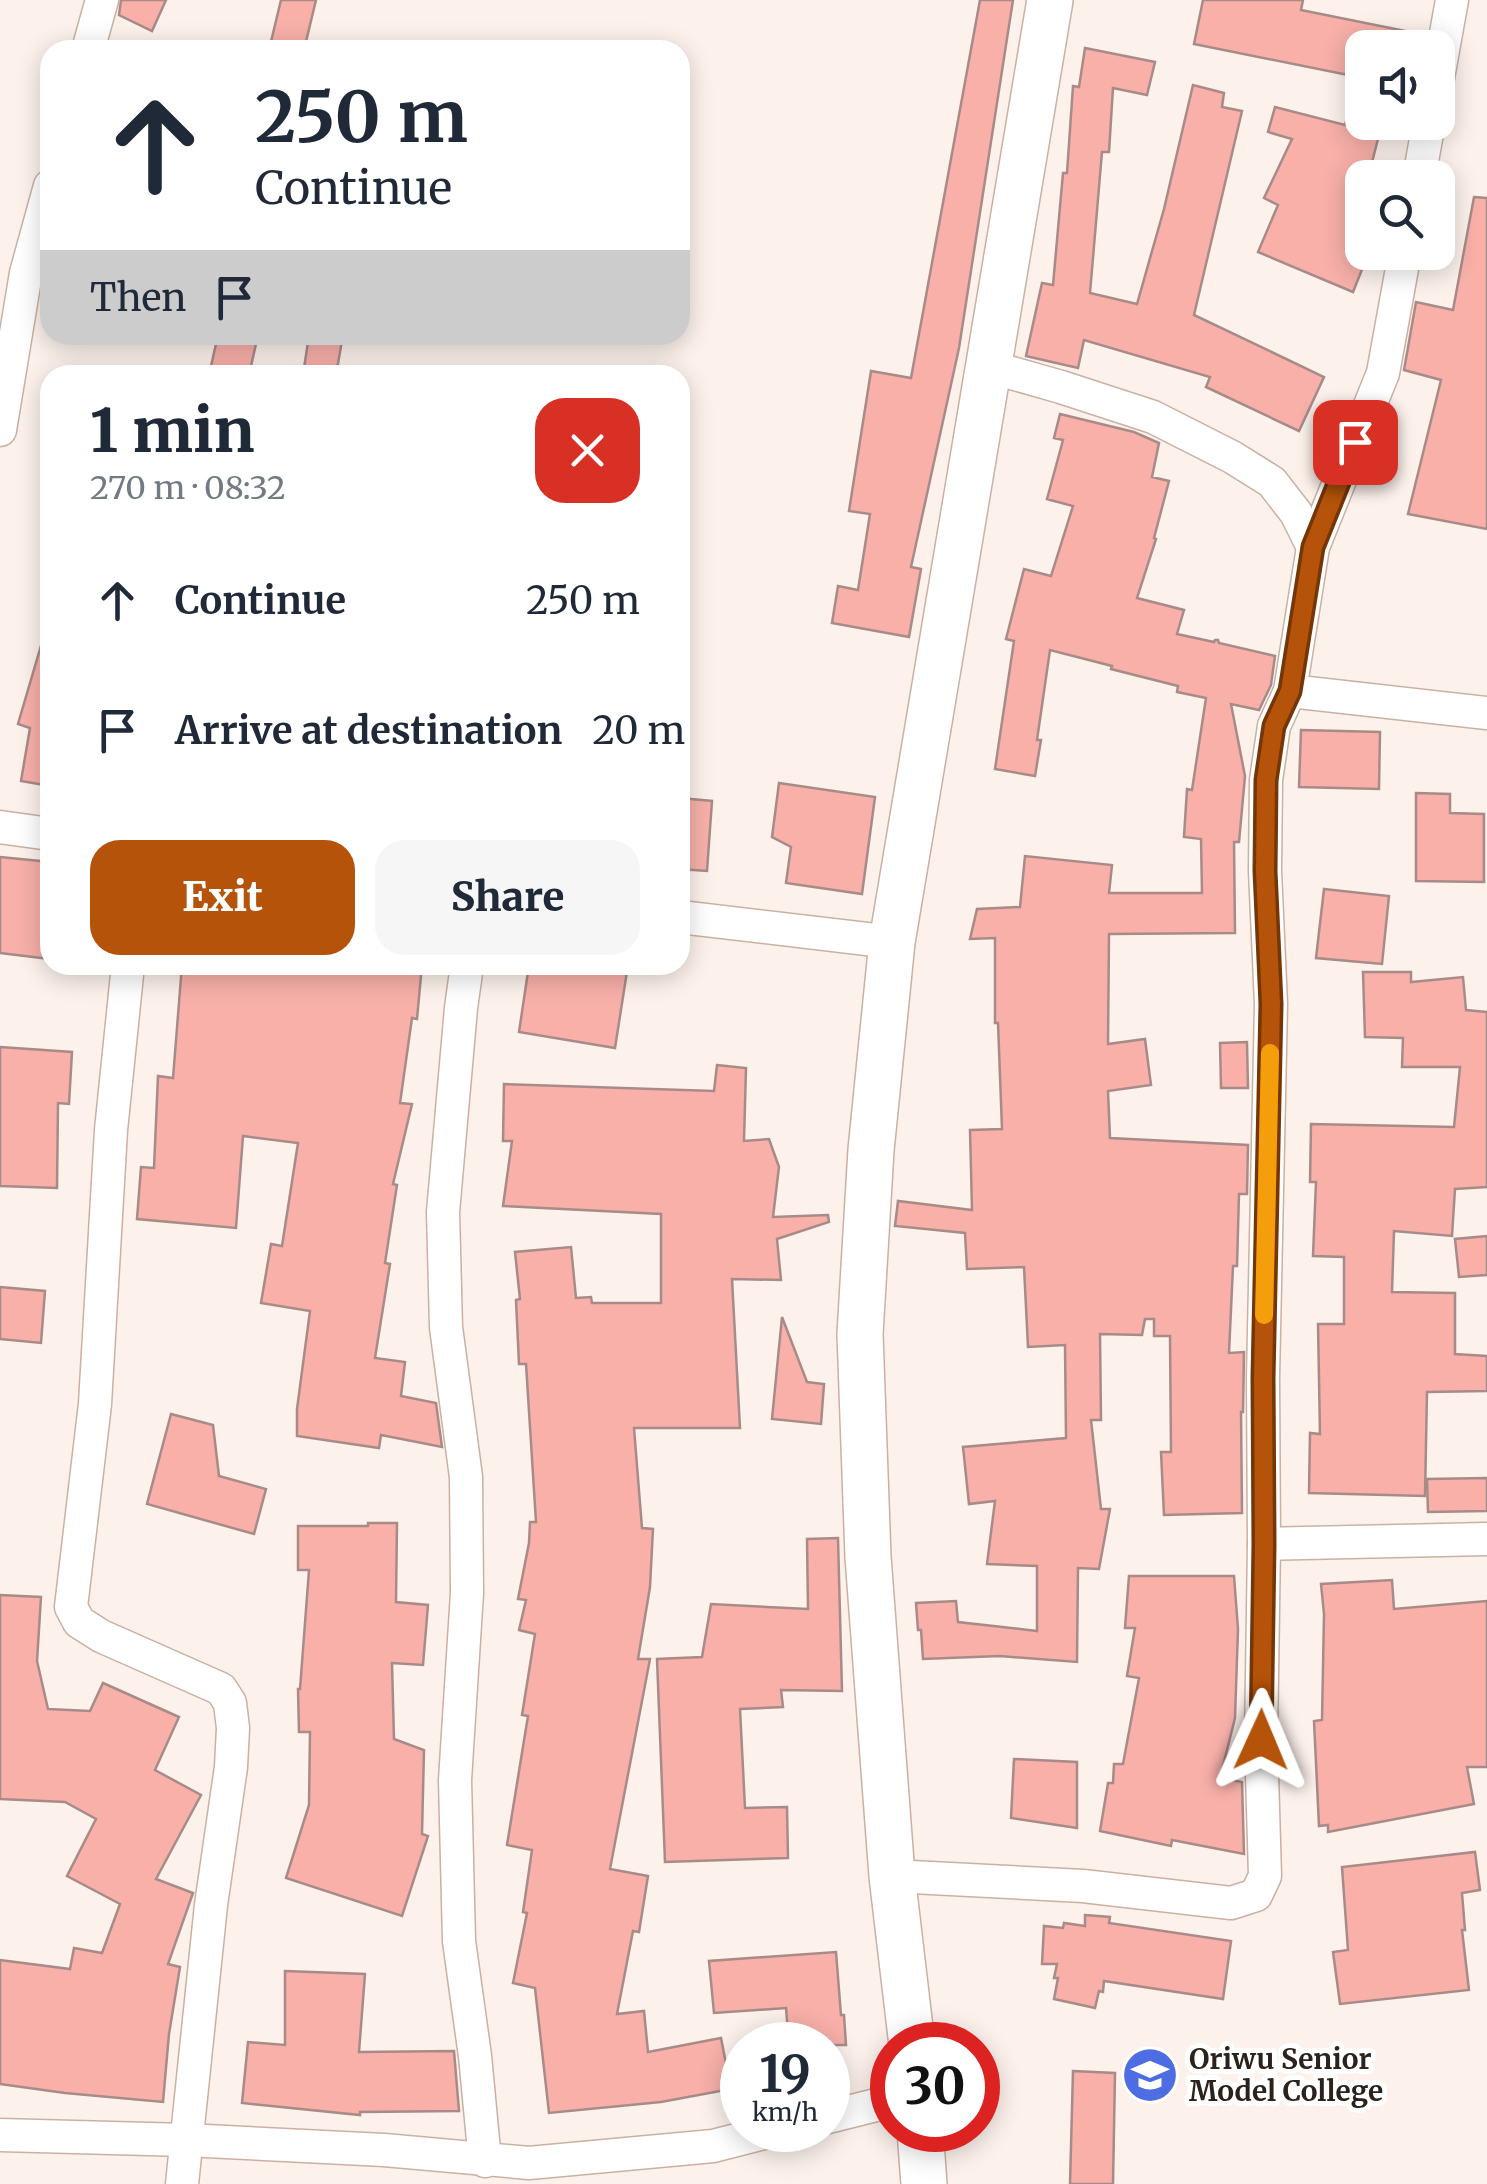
<!DOCTYPE html>
<html lang="en">
<head>
<meta charset="utf-8">
<style>
	:root { --surface:#fff; --page:#f6f6f7; --text:#1f2937; --muted:#747a83; --accent:#b45309 }
	body { margin:0; font-family:Merriweather,serif; background:var(--page); color:var(--text); height:100vh; display:flex; flex-direction:column; font-size:38px; white-space:nowrap }
	* { box-sizing:border-box; margin:0 }
	p { font-size:32px; color:var(--muted) }
	.icon { flex:none; width:55px; height:55px; fill:none; stroke:currentColor; stroke-width:2; stroke-linecap:round; stroke-linejoin:round }
	.map { position:relative; flex:1; overflow:hidden }
	.panel { position:absolute; left:40px; top:365px; width:650px; height:610px; display:flex; flex-direction:column; background:var(--surface); border-radius:30px; box-shadow:0 5px 25px #0003 }
	.panel>* { flex:none }
	.hud { position:absolute; left:40px; top:40px; width:650px; height:305px; border-radius:30px; box-shadow:0 5px 25px #0003; background:#fff; color:var(--text); overflow:hidden }
	.buttons { position:absolute; left:1345px; top:30px; display:grid; gap:20px }
	.buttons a { display:grid; place-items:center; width:110px; height:110px; border-radius:20px; background:var(--surface); box-shadow:0 5px 25px #0003; font-size:50px }
	.speed { position:absolute; left:720px; top:2022px; display:flex; gap:20px; font-size:50px; font-weight:700; text-align:center }
	.speed>* { display:grid; place-content:center; width:130px; height:130px; border-radius:50%; background:var(--surface); box-shadow:0 5px 25px #0003; line-height:1 }
	.speed small { font-size:25px; font-weight:400 }
	.speed .limit { border:15px solid #d22; background:#fff; color:#111 }
	.pin { position:absolute; display:grid; place-items:center; width:85px; height:85px; color:#fff; margin:-42px; border-radius:20px; box-shadow:0 5px 15px #0006 }
	.me { position:absolute; width:110px; margin:-55px; rotate:1deg; stroke-linejoin:round; filter:drop-shadow(0 0 8px #0008) }
	.turn { display:flex; align-items:center; gap:35px; height:210px; padding:0 50px; font-size:45px }
	.turn .icon { width:130px; height:130px; stroke-width:2.5 }
	.turn b { display:block; font-size:70px; line-height:85px }
	.then { display:flex; align-items:center; height:95px; padding:0 50px; background:#0003; gap:20px; font-size:38px }
	.round { display:grid; place-items:center; flex:none; width:105px; height:105px; border-radius:30px; background:var(--page) }
	.overview { display:flex; align-items:center; justify-content:space-between; height:170px; padding:0 50px }
	h1 { font-size:60px; font-weight:800; line-height:75px }
	.primary-button { display:flex; gap:20px; margin-top:auto; padding:20px 50px }
	.primary-button a { flex:1; height:115px; border-radius:30px; background:var(--accent); color:#fff; font-size:40px; font-weight:800; line-height:115px; text-align:center }
	.primary-button a+a { background:var(--page); color:var(--text) }
	ul { padding:0; list-style:none }
	li { display:flex; align-items:center; gap:30px; height:130px; padding:0 50px }
	li div { flex:1 }
	li b { display:block; font-size:38px }
	li em { font-style:normal }
	.map>svg:first-child { display:block }
</style>
</head>
<body>
<div class="map">
<svg width="1487" height="2184" viewBox="0 0 1487 2184">
	<rect width="100%" height="100%" fill="#fcf1eb"/>
	<g fill="#f8b0a9" stroke="#a88b88" stroke-width="2.5">
		<polygon points="121,0 166,0 152,31 119,15"/>
		<polygon points="281,0 316,0 304,50 269,50"/>
		<polygon points="980,0 1013,0 959,348 911,567 921,569 909,637 832,623 838,586 858,590 870,514 849,511 871,371 911,378"/>
		<polygon points="1203,0 1303,0 1301,10 1425,35 1423,48 1362,48 1362,122 1371,122 1368,131 1379,135 1368,178 1362,178 1362,252 1369,252 1353,292 1258,252 1278,205 1264,198 1292,139 1268,132 1275,107 1345,125 1358,77 1194,44"/>
		<polygon points="1085,48 1155,62 1147,95 1113,88 1109,152 1102,152 1090,293 1137,304 1164,209 1193,85 1224,93 1222,107 1242,111 1194,315 1324,377 1299,431 1206,387 1210,377 1084,340 1078,368 1026,356 1042,283 1053,285 1063,173 1067,173 1073,86 1079,87"/>
		<polygon points="1474,197 1487,198 1487,529 1408,514 1441,380 1404,370 1416,302 1453,310"/>
		<polygon points="218,335 258,335 249,375 209,375"/>
		<polygon points="309,335 343,335 336,375 303,375"/>
		<polygon points="1060,414 1134,432 1159,443 1152,477 1169,481 1154,538 1156,539 1137,598 1184,610 1177,634 1214,642 1215,640 1218,640 1219,643 1275,656 1271,685 1259,710 1231,704 1245,776 1239,842 1234,842 1235,933 1109,934 1108,1044 1145,1039 1151,1085 1108,1091 1110,1138 1248,1145 1247,1194 1239,1194 1237,1266 1233,1266 1229,1353 1244,1352 1243,1412 1241,1412 1242,1513 1164,1515 1161,1452 1171,1452 1170,1336 1154,1336 1154,1319 1145,1319 1142,1335 1100,1334 1101,1420 1091,1420 1101,1509 1110,1509 1099,1569 1078,1568 1077,1662 1000,1656 923,1659 921,1630 918,1630 916,1603 956,1601 958,1622 1037,1631 1037,1566 987,1564 995,1501 969,1504 963,1447 1066,1438 1065,1345 1028,1347 1024,1267 967,1269 965,1233 895,1226 898,1201 972,1210 970,1130 1002,1129 998,1023 995,1023 995,938 970,939 977,909 1020,907 1025,856 1112,865 1109,893 1202,893 1201,839 1184,837 1187,789 1192,790 1206,698 1177,692 1178,686 1111,669 1112,666 1050,650 1037,740 1041,740 1035,776 995,769 1014,641 1006,639 1024,569 1051,576 1073,506 1047,499 1063,440 1054,438"/>
		<polygon points="43,639 50,640 50,786 21,781 30,728 18,724"/>
		<polygon points="1301,730 1380,732 1379,789 1299,787"/>
		<polygon points="779,783 875,797 862,894 786,883 791,847 772,837"/>
		<polygon points="1416,793 1450,794 1450,813 1484,814 1484,882 1416,881"/>
		<polygon points="680,798 712,801 707,871 680,869"/>
		<polygon points="0,857 50,862 50,959 0,953"/>
		<polygon points="1324,889 1389,896 1382,964 1316,958"/>
		<polygon points="182,965 422,965 417,1019 412,1018 400,1103 412,1104 393,1184 397,1185 385,1263 390,1264 375,1358 405,1362 401,1396 436,1403 442,1447 381,1435 379,1448 297,1436 297,1409 310,1311 261,1303 271,1244 282,1246 298,1143 243,1136 236,1228 137,1219 141,1167 154,1168 158,1076 173,1078"/>
		<polygon points="529,965 628,965 615,1048 519,1032"/>
		<polygon points="1363,972 1411,972 1411,982 1463,977 1466,1010 1487,1012 1487,1187 1455,1189 1452,1236 1394,1231 1392,1292 1455,1293 1455,1354 1487,1356 1487,1391 1427,1392 1425,1496 1309,1493 1310,1433 1320,1434 1318,1324 1344,1324 1344,1257 1313,1256 1316,1182 1310,1182 1311,1124 1454,1127 1460,1067 1402,1067 1403,1038 1365,1037"/>
		<polygon points="1247,1042 1248,1088 1221,1088 1220,1043"/>
		<polygon points="0,1047 72,1052 69,1104 58,1103 57,1188 0,1186"/>
		<polygon points="717,1065 746,1068 744,1141 769,1139 779,1167 773,1217 828,1215 829,1222 777,1239 781,1280 732,1279 740,1428 634,1428 642,1528 653,1529 650,1587 638,1659 650,1659 610,1869 648,1876 639,1932 633,1931 617,2014 644,2011 648,2052 721,2038 731,2089 661,2102 549,2113 535,1988 513,1983 527,1913 523,1912 532,1850 507,1845 528,1716 522,1715 535,1634 519,1630 526,1600 518,1599 529,1543 530,1522 536,1522 526,1364 519,1364 516,1300 520,1299 515,1252 571,1247 576,1298 591,1297 592,1303 661,1303 661,1214 503,1206 512,1141 503,1141 504,1084 714,1091"/>
		<polygon points="1487,1236 1487,1275 1459,1277 1455,1239"/>
		<polygon points="0,1287 45,1291 41,1343 0,1339"/>
		<polygon points="782,1317 807,1382 824,1384 821,1424 772,1419"/>
		<polygon points="171,1414 213,1425 219,1476 266,1489 254,1534 147,1504"/>
		<polygon points="1487,1478 1487,1511 1428,1512 1427,1479"/>
		<polygon points="368,1523 397,1523 396,1602 428,1605 423,1665 392,1663 394,1739 424,1750 422,1834 428,1836 402,1916 286,1878 309,1805 310,1732 299,1732 298,1689 300,1689 309,1570 298,1570 298,1526 368,1526"/>
		<polygon points="838,1538 842,1691 781,1690 783,1707 740,1709 745,1808 787,1807 788,1858 665,1862 657,1659 702,1657 711,1604 808,1609 807,1539"/>
		<polygon points="1129,1576 1234,1576 1238,1629 1235,1718 1220,1778 1242,1782 1244,1854 1172,1840 1171,1846 1100,1831 1108,1783 1113,1783 1114,1764 1123,1764 1139,1678 1127,1676 1135,1628 1125,1628"/>
		<polygon points="1392,1580 1394,1609 1487,1601 1487,1767 1467,1767 1474,1804 1328,1832 1328,1825 1319,1826 1314,1721 1322,1720 1324,1614 1321,1584"/>
		<polygon points="0,1595 41,1597 37,1661 48,1709 90,1711 103,1683 179,1717 155,1770 201,1795 156,1879 193,1893 168,1964 180,1967 169,2034 163,2102 65,2093 0,2084 0,1960 70,1969 74,1948 102,1953 120,1904 67,1876 96,1819 65,1802 0,1799"/>
		<polygon points="1014,1759 1077,1762 1077,1828 1011,1818"/>
		<polygon points="1475,1852 1480,1890 1462,1893 1465,1930 1462,1930 1469,1990 1340,2004 1333,1952 1348,1950 1342,1867"/>
		<polygon points="1085,1915 1110,1917 1109,1923 1231,1941 1223,1999 1104,1981 1103,1992 1099,1991 1095,2008 1054,1999 1058,1978 1054,1978 1057,1964 1042,1964 1044,1926 1063,1928 1064,1923 1085,1926"/>
		<polygon points="836,1952 841,2015 844,2015 846,2045 789,2045 786,2008 714,2013 709,1961"/>
		<polygon points="285,1971 365,1974 359,2052 454,2051 459,2111 360,2112 360,2115 242,2103 248,2042 285,2045"/>
		<polygon points="1073,2071 1115,2073 1113,2184 1070,2184"/>
	</g>
	<g fill="none" stroke-linecap="round" stroke-linejoin="round">
		<g stroke="#cab1a2" stroke-width="35">
			<g id="street">
				<polyline points="88,50 102,0"/>
				<polyline points="1438,78 1452,0"/>
				<polyline points="1419,178 1429,122"/>
				<polyline points="987,366 1061,387 1153,417 1232,457 1272,482 1296,513 1313,547"/>
				<polyline points="0,430 26,273 50,186"/>
				<polyline points="1290,691 1487,713"/>
				<polyline points="0,827 50,834"/>
				<polyline points="680,917 892,942"/>
				<polyline points="128,965 111,1130 95,1404 71,1607 79,1622 101,1636 221,1689 230,1703 233,1728 231,1767 211,1905 182,2184"/>
				<polyline points="467,965 461,1008 443,1212 446,1327 466,1477 467,1593 455,1780 459,1941 475,2056 485,2161"/>
				<polyline points="1264,1544 1487,1539"/>
				<polyline points="892,1876 1083,1886 1231,1903 1256,1895 1265,1876 1261,1740 1264,1544 1263,1378 1271,1004 1265,871 1266,780 1274,726 1290,691 1313,547 1383,373 1405,252"/>
				<polyline points="828,2117 892,2101"/>
				<polyline points="0,2135 186,2140 384,2150 529,2163 713,2146 776,2130"/>
			</g>
		</g>
		<g stroke="#cab1a2" stroke-width="48">
			<g id="secondary">
				<polyline points="912,2045 892,1876 868,1557 860,1334 871,1150 892,942 1050,0"/>
				<polyline points="920,2130 924,2184"/>
			</g>
		</g>
		<use href="#street" stroke="#fff" stroke-width="32"/>
		<use href="#secondary" stroke="#fff" stroke-width="45"/>
	</g>
	<g fill="none" stroke-linecap="round" stroke-linejoin="round">
		<g stroke="#753606" stroke-width="25">
			<polyline id="route" points="1261,1740 1264,1544 1263,1378 1271,1004 1265,871 1266,780 1274,726 1290,691 1313,547 1355,442"/>
		</g>
		<use href="#route" stroke="#b45309" stroke-width="18"/>
		<polyline stroke="#f59e0b" stroke-width="18" points="1264,1315 1270,1053"/>
	</g>
	<defs>
		<g id="school-disc" transform="scale(2.875)"><circle r="9.5" fill="#4f6de2" stroke="#fff"/><path d="M0-5L7-2L0 1L-7-2ZM-4 1L0 2.5L4 1V4Q0 6-4 4Z" fill="#fff"/></g>
	</defs>
	<g fill-rule="evenodd">
		<use href="#school-disc" x="1150" y="2075"/>
	</g>
	<g text-anchor="middle" dominant-baseline="central" stroke-width="10" stroke-linejoin="round" paint-order="stroke">
		<g font-size="28" font-weight="bold" fill="#2b221c" stroke="#fff" text-anchor="start">
			<text x="1189" y="2059">Oriwu Senior<tspan x="1189" dy="32">Model College</tspan></text>
		</g>
	</g>
</svg>
<div class="buttons">
<a><svg class="icon" aria-label="sound" viewBox="0 0 24 24"><path d="M4 9h4l5-4v14l-5-4H4zM17 9q2 3 0 6"/></svg></a>
<a><svg class="icon" aria-label="search" viewBox="0 0 24 24"><circle cx="10" cy="10" r="6"/><path d="M15 15l6 6"/></svg></a>
</div>
<div class="speed"><div>19<small>km/h</small></div><div class="limit">30</div></div>
<div class="pin" style="left:1355px;top:442px;background:#d93025"><svg class="icon" aria-label="arrive" viewBox="0 0 24 24"><path d="M6 21V4h12l-3 4 3 4H6"/></svg></div>
<svg class="me" style="left:1261px;top:1740px" viewBox="-20 -20 40 40"><path d="M0-17L14 15 0 8-14 15z" fill="#b45309" stroke="#fff" stroke-width="4"/></svg>
<div class="hud">
<div class="turn"><svg class="icon" aria-label="ahead" viewBox="0 0 24 24"><path d="M12 20V5M6 11l6-6 6 6"/></svg><div><b>250 m</b>Continue</div></div>
<div class="then">Then<svg class="icon" aria-label="arrive" viewBox="0 0 24 24"><path d="M6 21V4h12l-3 4 3 4H6"/></svg></div>
</div>
<section class="panel">
<div class="overview"><div><h1>1 min</h1><p>270 m · 08:32</p></div><a class="round" style="background:#d93025;color:#fff"><svg class="icon" aria-label="close" viewBox="0 0 24 24"><path d="M6 6l12 12M18 6L6 18"/></svg></a></div>
<ul>
<li><svg class="icon" aria-label="ahead" viewBox="0 0 24 24"><path d="M12 20V5M6 11l6-6 6 6"/></svg><div><b>Continue</b></div><em>250 m</em></li>
<li><svg class="icon" aria-label="arrive" viewBox="0 0 24 24"><path d="M6 21V4h12l-3 4 3 4H6"/></svg><div><b>Arrive at destination</b></div><em>20 m</em></li>
</ul>
<div class="primary-button"><a>Exit</a><a>Share</a></div>
</section>
</div>
</body>
</html>
